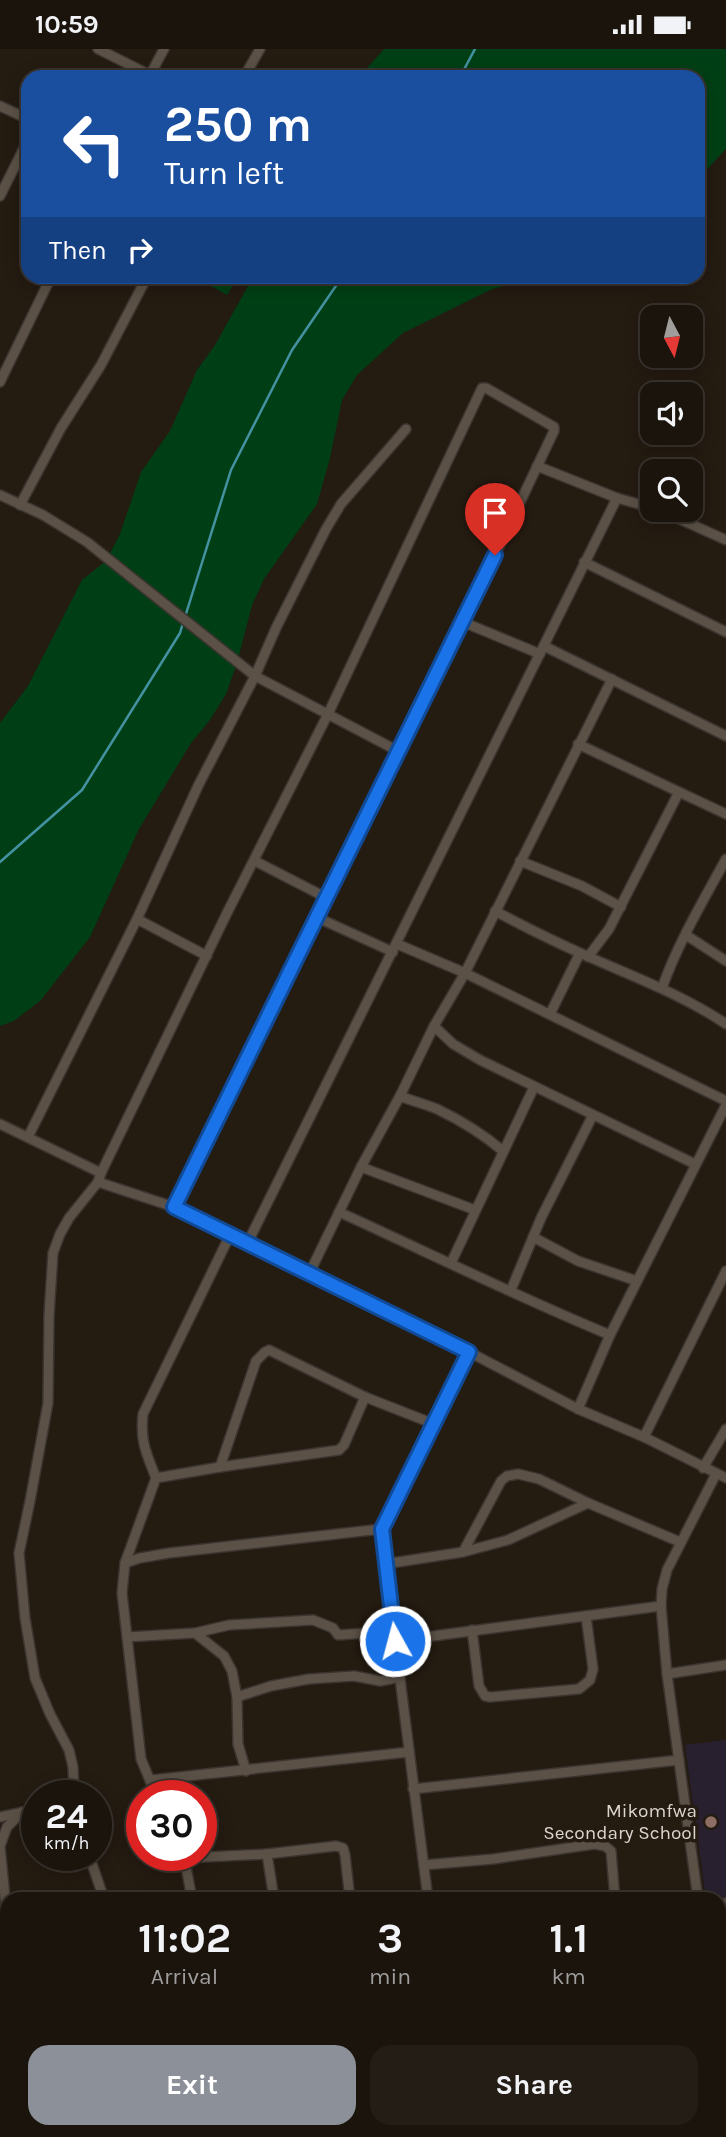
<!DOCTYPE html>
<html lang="en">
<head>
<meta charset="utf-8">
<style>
	:root { --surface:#1b140d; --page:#241d16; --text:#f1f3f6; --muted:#a09e9d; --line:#39332e; --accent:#8c9099 }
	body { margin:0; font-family:Karla,sans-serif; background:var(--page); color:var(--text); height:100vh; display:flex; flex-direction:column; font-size:26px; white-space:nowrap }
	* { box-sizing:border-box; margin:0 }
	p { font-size:23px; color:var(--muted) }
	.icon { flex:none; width:38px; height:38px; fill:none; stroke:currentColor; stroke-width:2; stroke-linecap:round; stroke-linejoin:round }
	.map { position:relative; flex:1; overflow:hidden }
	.drawer { position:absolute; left:0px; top:1843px; width:726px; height:247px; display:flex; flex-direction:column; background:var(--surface); border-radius:21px 21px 0 0; box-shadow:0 4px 18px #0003,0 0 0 2px var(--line) }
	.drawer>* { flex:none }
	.hud { position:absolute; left:21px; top:21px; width:684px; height:214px; border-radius:21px; box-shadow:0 4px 18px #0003,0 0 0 2px var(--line); background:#1a4fa0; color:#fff; overflow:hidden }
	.needle { width:46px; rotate:173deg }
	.tools { position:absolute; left:640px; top:256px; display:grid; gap:14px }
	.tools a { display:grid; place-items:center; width:63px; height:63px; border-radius:14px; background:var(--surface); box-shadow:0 4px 18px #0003,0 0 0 2px var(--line); font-size:35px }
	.speed { position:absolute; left:21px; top:1731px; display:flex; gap:14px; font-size:35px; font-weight:700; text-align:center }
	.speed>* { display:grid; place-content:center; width:91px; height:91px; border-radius:50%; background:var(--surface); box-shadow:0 4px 18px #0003,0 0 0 2px var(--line); line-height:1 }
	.speed small { font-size:18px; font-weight:400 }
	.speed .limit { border:10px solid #d22; background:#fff; color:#111 }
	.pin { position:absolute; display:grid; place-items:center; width:60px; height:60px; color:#fff; margin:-72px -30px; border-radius:50% 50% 50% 0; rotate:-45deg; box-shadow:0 0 7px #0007 }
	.pin .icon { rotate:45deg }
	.me { position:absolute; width:77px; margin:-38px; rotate:353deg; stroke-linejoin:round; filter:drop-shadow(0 0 5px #0008) }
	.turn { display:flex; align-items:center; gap:24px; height:147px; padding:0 28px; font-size:32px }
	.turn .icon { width:91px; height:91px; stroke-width:2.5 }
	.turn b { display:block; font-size:49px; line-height:60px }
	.then { display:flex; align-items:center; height:66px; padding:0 28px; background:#0003; gap:14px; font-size:26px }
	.eta { display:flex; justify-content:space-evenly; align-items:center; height:119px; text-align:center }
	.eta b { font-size:42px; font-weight:700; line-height:49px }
	.cta { display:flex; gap:14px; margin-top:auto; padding:14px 28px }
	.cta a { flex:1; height:80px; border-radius:21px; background:var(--accent); color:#fff; font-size:28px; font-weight:700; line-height:80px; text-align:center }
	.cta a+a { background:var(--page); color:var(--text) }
	.status { display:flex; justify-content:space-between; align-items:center; height:49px; padding:0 35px; background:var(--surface); direction:ltr }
	.status svg { height:19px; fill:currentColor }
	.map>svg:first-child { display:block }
</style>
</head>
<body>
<div class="status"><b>10:59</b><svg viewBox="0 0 49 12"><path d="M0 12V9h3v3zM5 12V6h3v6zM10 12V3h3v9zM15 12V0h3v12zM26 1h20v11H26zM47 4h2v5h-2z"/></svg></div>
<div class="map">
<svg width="726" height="2088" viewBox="0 0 726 2088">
	<rect width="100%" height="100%" fill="#241b11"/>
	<polygon fill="#28202f" points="726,1691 726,1851 719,1852 719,1850 706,1850 685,1696"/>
	<g fill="#003f15">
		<polygon points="384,0 726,0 726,100 698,130 698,28 359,28"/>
		<polygon points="195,228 238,228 227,246"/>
		<polygon points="253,228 532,228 490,241 403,284 357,326 342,351 330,409 317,455 264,530 252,556 237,614 226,645 210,671 191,694 139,780 90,888 41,951 14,972 0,977 0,674 28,637 82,531 106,512 120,485 141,423 170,382 197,321 215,296"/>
	</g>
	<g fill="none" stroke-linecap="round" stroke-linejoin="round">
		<g stroke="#4492a1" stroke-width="2.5">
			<polyline points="460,28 475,0"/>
			<polyline points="185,568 231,421 292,301 342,228"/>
			<polyline points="0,813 82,741 180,584 183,574"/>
		</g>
		<g stroke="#3b342f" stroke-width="12">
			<g id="street">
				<polyline points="98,0 150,26"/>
				<polyline points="149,28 164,0"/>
				<polyline points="244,28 260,0"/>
				<polyline points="0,57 28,70"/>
				<polyline points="0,147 28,91"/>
				<polyline points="0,333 51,228"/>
				<polyline points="537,417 617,449 653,459"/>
				<polyline points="0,446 43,466 87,493 255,627 398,702"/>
				<polyline points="20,456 61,379 101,316 147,228"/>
				<polyline points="657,460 726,491"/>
				<polyline points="584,513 726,583"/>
				<polyline points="463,573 540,605"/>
				<polyline points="544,597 726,687"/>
				<polyline points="578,695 679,743 609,880 588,908"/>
				<polyline points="679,743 726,765"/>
				<polyline points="255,812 325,848"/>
				<polyline points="520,812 582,837 621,858"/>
				<path d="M 495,862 C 525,878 555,893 587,907 C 634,928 683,946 726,975"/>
				<polyline points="316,868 393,903"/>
				<polyline points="137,870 207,907"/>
				<polyline points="686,886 726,912"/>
				<polyline points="397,895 465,924 726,1052"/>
				<path d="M 662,939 C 678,894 703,852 726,810"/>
				<polyline points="550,965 580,904"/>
				<polyline points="434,977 453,995 480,1011 695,1115"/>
				<path d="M 400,1047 C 412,1052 425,1055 437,1060 C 460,1071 484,1086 503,1102"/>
				<polyline points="0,1075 101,1124 98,1133 174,1158 469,1303 578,1360 644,1388 726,1429"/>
				<polyline points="28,1088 137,870 199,735 255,627 276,579 326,480 341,455 406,380"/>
				<polyline points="361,1118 475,1161"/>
				<polyline points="101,1124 227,864 328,665 482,339 486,339 554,378 554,382 463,573 325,848 174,1158"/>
				<path d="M 339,1163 C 429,1204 518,1248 610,1286"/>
				<polyline points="533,1188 578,1212 637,1232"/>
				<polyline points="247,1195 617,449"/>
				<polyline points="451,1214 534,1038"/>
				<polyline points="309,1225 361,1118 400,1047 434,977 465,924 612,630"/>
				<polyline points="511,1241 541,1169 593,1066"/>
				<polyline points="578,1360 610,1286 726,1056"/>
				<polyline points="644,1388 726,1222"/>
				<polyline points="220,1418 339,1401 344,1396 365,1348"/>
				<polyline points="703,1419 726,1380"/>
				<polyline points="156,1429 220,1418 256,1312 265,1303 269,1301 365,1348 434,1375"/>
				<polyline points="463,1503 508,1491 588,1454"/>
				<polyline points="125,1514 140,1509 169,1504 381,1480"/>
				<polyline points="385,1515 463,1503 501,1432 507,1427 518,1425 539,1430 588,1454 680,1493"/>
				<polyline points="472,1581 479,1637 485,1647 490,1648 579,1640 590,1631 593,1620 586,1567"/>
				<polyline points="195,1584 224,1607 232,1622 237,1648 238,1695 246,1722"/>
				<polyline points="127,1588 195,1584 229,1576 313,1571 333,1579 338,1586 393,1582"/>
				<polyline points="395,1592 661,1557"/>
				<polyline points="667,1625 726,1616"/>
				<polyline points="237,1648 271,1637 309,1630 354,1627 380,1632 400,1628"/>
				<polyline points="151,1731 409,1703"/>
				<polyline points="413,1740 679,1711"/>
				<polyline points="74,1746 73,1718 69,1701 50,1665 35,1629 25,1569 19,1504 30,1452 48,1354 49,1266 53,1204 60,1185 69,1169 98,1133"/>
				<path d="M 156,1746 L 141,1710 L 122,1544 L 125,1514 L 156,1429 C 146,1404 140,1392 143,1365 L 230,1186"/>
				<polyline points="0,1768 37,1760"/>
				<polyline points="0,1797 7,1778 22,1763"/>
				<polyline points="0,1798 7,1868"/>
				<polyline points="89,1806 104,1850"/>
				<polyline points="184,1807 192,1850"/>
				<polyline points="185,1809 267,1805"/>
				<polyline points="424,1816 493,1810 595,1795 605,1797 611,1802 615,1850"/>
				<polyline points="274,1850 267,1805 336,1797 343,1799 345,1806 350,1850"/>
				<polyline points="428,1850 381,1480 469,1303"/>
				<polyline points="698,1850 667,1625 661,1557 662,1540 667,1521 716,1425"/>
				<polyline points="719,1855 726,1854"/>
				<polyline points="719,1950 726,1949"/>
				<polyline points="719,2016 726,2077"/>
				<polyline points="0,2032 7,2031"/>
				<polyline points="17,2082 18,2088"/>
				<polyline points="170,2082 171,2088"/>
				<polyline points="402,2082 403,2088"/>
				<polyline points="480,2082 480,2088"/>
				<polyline points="562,2082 563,2088"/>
			</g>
		</g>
		<use href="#street" stroke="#5b5146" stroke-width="9"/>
	</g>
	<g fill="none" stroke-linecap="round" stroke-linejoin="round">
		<g stroke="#114b97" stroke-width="18">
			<polyline id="route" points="395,1592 382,1480 469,1303 174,1158 495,506"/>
		</g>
		<use href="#route" stroke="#1a73e8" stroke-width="12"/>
	</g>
	<circle fill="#8d6e63" stroke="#241b11" stroke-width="2.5" cx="711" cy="1773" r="7"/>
	<g text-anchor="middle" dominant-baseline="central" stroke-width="7" stroke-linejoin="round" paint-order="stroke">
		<g font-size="19" fill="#dcd6d0" stroke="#241b11" text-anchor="end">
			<text x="697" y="1762">Mikomfwa<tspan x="697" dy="22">Secondary School</tspan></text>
		</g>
	</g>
</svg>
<div class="tools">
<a><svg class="needle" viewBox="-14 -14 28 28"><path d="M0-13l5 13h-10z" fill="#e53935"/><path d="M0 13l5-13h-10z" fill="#a09e9d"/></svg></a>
<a><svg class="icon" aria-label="sound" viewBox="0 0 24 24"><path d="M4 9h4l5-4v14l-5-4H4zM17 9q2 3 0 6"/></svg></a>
<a><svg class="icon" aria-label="search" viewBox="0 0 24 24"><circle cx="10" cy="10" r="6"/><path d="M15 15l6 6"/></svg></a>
</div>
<div class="speed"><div>24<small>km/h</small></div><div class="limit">30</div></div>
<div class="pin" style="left:495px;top:506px;background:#d93025"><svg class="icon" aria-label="arrive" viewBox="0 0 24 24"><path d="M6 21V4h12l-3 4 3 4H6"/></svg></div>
<svg class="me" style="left:395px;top:1592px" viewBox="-20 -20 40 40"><circle r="17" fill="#1a73e8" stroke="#fff" stroke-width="3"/><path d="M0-11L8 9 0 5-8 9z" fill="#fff"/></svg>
<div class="hud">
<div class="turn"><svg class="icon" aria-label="left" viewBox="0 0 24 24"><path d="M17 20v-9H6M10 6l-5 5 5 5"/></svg><div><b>250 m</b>Turn left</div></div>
<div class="then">Then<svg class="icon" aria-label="right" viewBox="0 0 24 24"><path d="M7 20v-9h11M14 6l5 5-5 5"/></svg></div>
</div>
<section class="drawer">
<div class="eta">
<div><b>11:02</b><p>Arrival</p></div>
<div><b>3</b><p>min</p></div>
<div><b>1.1</b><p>km</p></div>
</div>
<div class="cta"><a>Exit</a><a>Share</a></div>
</section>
</div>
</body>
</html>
